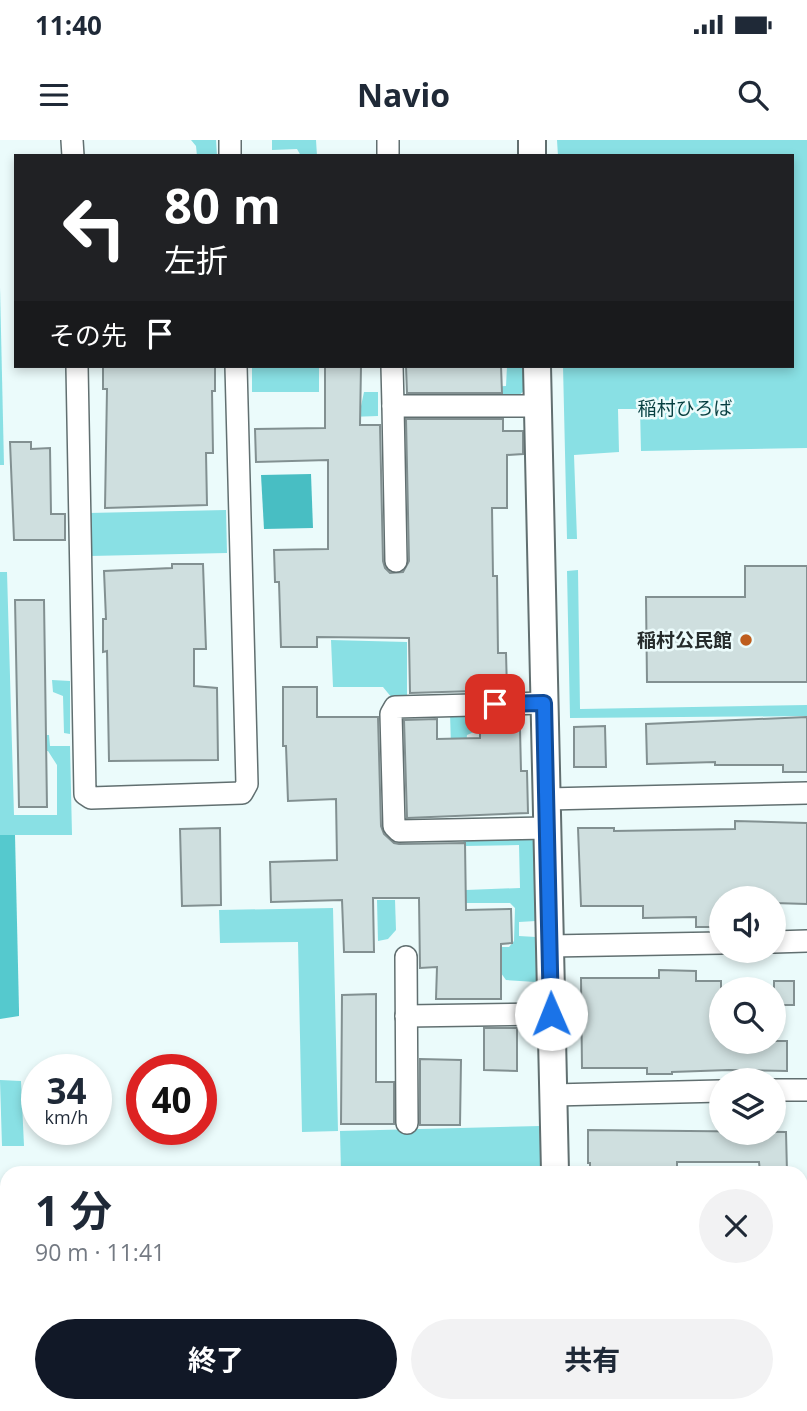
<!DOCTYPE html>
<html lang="ja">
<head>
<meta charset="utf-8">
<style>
	:root { --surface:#fff; --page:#f2f2f3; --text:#1f2937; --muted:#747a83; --accent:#111827 }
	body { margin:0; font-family:"Open Sans","Noto Sans JP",sans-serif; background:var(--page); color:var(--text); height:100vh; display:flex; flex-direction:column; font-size:26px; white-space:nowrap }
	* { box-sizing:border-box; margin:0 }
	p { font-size:23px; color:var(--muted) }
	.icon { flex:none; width:38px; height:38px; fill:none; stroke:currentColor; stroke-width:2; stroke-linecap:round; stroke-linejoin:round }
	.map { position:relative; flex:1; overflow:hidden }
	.side { position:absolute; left:0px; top:1026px; width:808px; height:247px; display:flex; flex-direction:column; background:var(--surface); border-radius:21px 21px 0 0; box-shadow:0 4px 10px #0003 }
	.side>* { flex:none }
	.top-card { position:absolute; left:14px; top:14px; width:780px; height:214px; border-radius:0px; box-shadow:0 4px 10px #0003; background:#202124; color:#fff; overflow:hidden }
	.tools { position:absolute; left:709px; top:746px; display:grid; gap:14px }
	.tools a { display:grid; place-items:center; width:77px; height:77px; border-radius:50%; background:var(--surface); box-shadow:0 4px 10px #0003; font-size:35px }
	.speed { position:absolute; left:21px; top:914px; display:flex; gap:14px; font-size:35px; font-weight:700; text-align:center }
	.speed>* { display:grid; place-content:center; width:91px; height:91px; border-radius:50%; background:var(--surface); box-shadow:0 4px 10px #0003; line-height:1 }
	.speed small { font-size:18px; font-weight:400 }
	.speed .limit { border:10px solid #d22; background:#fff; color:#111 }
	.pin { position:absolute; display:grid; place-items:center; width:60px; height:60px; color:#fff; margin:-30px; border-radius:14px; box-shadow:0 4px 10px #0006 }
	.me { position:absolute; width:77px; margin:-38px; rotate:359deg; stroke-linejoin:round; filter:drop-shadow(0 0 5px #0008) }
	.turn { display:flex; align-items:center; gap:24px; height:147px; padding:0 35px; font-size:32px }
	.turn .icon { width:91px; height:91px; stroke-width:2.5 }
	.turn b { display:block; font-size:49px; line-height:60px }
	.then { display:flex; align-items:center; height:66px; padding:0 35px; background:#0003; gap:14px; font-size:26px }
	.round { display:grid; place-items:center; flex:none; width:74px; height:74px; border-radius:37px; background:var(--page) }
	.summary { display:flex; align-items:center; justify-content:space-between; height:119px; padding:0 35px }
	h1 { font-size:42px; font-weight:700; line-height:52px }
	.button { display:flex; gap:14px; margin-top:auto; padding:14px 35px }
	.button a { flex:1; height:80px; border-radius:42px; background:var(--accent); color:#fff; font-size:28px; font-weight:700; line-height:80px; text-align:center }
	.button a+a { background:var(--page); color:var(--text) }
	.status { display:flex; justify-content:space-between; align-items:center; height:49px; padding:0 35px; background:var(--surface); direction:ltr }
	.status svg { height:19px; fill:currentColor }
	header { display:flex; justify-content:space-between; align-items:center; height:91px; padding:0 35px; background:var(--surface); font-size:32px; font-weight:700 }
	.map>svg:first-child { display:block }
</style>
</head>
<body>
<div class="status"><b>11:40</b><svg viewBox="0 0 49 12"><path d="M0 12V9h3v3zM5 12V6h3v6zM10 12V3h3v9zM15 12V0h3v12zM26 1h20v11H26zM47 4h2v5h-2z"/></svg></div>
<header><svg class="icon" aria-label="menu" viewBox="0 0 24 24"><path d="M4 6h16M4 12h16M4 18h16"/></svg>Navio<svg class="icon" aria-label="search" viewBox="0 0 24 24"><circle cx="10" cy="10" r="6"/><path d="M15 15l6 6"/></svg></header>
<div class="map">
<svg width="807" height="1271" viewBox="0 0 807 1271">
	<rect width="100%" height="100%" fill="#ebfbfb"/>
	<polygon fill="#d6f0f1" points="7,1134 7,1265 313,1265 269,1271 0,1271 0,1135"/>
	<g fill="#89e0e4">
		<polygon points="191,0 216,0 217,16 197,16 196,6"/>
		<polygon points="272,0 316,0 317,16 301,16 297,9 272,10"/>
		<polygon points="557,0 807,0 807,308 641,311 640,269 618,269 619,312 574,315 577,399 567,399 563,226 793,226 793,16 558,16"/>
		<polygon points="0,147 4,325 0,325"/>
		<rect x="252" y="226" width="67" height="26"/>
		<polygon points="507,226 525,226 525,250 515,259 462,260 461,248 506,246"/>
		<polygon points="364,252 378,252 378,276 349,277 350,264 361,266"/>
		<polygon points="226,370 227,413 90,416 88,373"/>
		<polygon points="578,430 580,569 807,565 807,576 570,578 567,431"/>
		<polygon points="0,432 7,432 14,675 57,675 57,625 48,611 38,611 29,595 49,595 50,606 70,606 72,695 0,695"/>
		<polygon points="331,500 407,502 407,558 392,558 383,547 333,547"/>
		<polygon points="52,540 70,541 70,594 64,593 63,556 53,552"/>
		<polygon points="500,570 499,584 477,585 474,592 467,595 466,606 451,606 450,573"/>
		<polygon points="525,695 535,702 536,781 519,782 519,796 536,797 536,842 506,840 482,807 509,807 514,801 515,768 510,763 465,763 466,750 520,748 519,705 464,706 463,697"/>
		<polygon points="377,760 395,760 396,790 388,799 378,801"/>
		<polygon points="333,768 338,991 302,992 298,802 220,803 219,770"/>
		<polygon points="0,940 21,941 24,1006 2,1006"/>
		<polygon points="540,986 541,1032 341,1032 340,991"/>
		<polygon points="7,1137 7,1186 0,1186 0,1138"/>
		<polygon points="123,1265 559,1265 561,1271 122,1271"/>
	</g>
	<g fill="#55c9ce">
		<polygon points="0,695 15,695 19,870 19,876 0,879"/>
		<polygon points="802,1201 807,1201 807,1271 786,1271 785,1265 802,1265"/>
	</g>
	<polygon fill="#48bec3" points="311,334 313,388 264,389 261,335"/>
	<g fill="#cfdfdf" stroke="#829091" stroke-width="2">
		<polygon points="103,226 215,226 215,251 212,251 213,313 206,313 207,365 105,368 107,249 103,249"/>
		<polygon points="325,226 361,226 360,285 380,285 383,421 385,428 390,433 403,432 409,421 406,279 503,279 503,291 523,291 523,314 507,315 507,368 492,368 493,436 497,436 498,513 506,513 507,550 410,553 409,498 317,497 317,507 281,507 279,442 275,442 274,410 328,409 328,320 256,322 255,289 325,288"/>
		<polygon points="406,226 501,226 502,253 407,253"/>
		<polygon points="10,302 31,302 31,309 50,308 51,374 65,374 65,400 14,400"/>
		<polygon points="172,424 203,424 206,509 194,509 194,546 217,548 218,620 109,621 107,511 103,512 103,479 106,479 104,431 172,428"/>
		<polygon points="745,426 807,426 807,542 647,542 646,457 745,457"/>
		<polygon points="15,460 44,460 47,667 19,667"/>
		<polygon points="283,547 317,547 317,577 378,577 381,686 384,694 394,703 399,704 465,703 466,770 511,769 512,803 501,804 501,859 436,859 437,827 420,828 419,758 373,758 374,812 344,812 342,760 271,762 270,722 337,720 336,659 288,661 286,606 283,606"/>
		<polygon points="807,577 807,632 783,632 783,625 715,625 715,622 647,624 646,584"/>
		<polygon points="437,579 437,599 480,598 480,591 520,589 521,631 527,631 528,673 407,678 404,580"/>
		<polygon points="605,586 606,627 574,627 574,587"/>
		<polygon points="735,681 807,683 807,764 774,763 774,758 721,758 721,787 696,787 696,777 643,778 643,766 581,766 578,688 614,688 614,691 735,689"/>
		<polygon points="220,688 221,765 182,766 180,689"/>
		<polygon points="659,830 696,831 696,841 721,841 721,901 787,901 787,931 729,930 672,932 672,934 647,934 647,928 582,928 581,838 659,838"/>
		<rect x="774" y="841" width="20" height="24"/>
		<polygon points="376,854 376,942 394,942 394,984 341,984 342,855"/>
		<polygon points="484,888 517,888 517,931 484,930"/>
		<polygon points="420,919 461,920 460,985 420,985"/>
		<polygon points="588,990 786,992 787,1032 760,1032 759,1022 677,1022 677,1032 590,1032 590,1023 588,1023"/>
	</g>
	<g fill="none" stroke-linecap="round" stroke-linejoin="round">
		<g stroke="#616f70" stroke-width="24">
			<g id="minor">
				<polyline points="72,0 73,16"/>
				<polyline points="230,0 230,16"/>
				<polyline points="388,0 388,16"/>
				<polyline points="77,226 85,654 91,658 242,653 247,644 236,226"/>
				<polyline points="392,226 393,266 538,266"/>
				<polyline points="393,266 396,421"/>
				<polyline points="544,563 395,567 391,574 394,686 399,691 547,688"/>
				<polyline points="547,659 807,653"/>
				<polyline points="774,802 807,801"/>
				<polyline points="550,806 721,803"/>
				<polyline points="406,817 407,983"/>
				<polyline points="406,876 551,874"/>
				<polyline points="774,950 807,950"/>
				<polyline points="553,955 721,951"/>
				<polyline points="802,1100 807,1100"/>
			</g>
		</g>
		<g stroke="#616f70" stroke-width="30">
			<g id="tertiary">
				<polyline points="532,0 532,16"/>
				<polyline points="537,226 555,1032"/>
				<polyline points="576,1265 578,1271"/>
			</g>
		</g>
		<use href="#minor" stroke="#fff" stroke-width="21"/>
		<use href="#tertiary" stroke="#fff" stroke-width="26"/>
	</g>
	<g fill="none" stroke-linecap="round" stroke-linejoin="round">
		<g stroke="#114b97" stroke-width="18">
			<polyline id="route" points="495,564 544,563 551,874"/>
		</g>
		<use href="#route" stroke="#1a73e8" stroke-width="12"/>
	</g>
	<circle fill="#be5d1d" stroke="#ebfbfb" stroke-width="2.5" cx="746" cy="500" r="7"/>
	<g text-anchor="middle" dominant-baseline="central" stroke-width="5" stroke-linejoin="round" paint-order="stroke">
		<g font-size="19" fill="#073f41" stroke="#ebfbfb">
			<text x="685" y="268">稲村ひろば</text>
		</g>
		<g font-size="19" font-weight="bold" fill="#262c2c" stroke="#ebfbfb" text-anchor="end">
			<text x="732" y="500">稲村公民館</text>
		</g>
	</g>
</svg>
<div class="tools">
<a><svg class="icon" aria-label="sound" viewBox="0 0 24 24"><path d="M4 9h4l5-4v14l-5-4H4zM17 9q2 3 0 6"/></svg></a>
<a><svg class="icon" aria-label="search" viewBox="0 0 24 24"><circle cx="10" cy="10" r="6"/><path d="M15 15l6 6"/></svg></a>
<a><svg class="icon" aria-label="layers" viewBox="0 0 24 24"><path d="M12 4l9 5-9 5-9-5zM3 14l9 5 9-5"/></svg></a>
</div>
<div class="speed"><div>34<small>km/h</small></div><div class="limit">40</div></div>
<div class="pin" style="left:495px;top:564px;background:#d93025"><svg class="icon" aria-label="arrive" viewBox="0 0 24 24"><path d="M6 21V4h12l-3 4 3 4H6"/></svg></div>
<svg class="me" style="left:551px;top:874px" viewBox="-20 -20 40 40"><circle r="19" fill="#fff"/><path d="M0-13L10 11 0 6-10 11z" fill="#1a73e8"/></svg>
<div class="top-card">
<div class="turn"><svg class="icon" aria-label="left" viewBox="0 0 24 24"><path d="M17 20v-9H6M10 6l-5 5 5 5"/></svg><div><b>80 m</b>左折</div></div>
<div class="then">その先<svg class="icon" aria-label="arrive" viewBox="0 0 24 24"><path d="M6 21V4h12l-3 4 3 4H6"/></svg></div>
</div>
<section class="side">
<div class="summary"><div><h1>1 分</h1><p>90 m · 11:41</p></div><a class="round"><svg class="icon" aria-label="close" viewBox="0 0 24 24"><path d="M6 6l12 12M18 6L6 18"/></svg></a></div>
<div class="button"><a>終了</a><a>共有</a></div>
</section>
</div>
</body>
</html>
